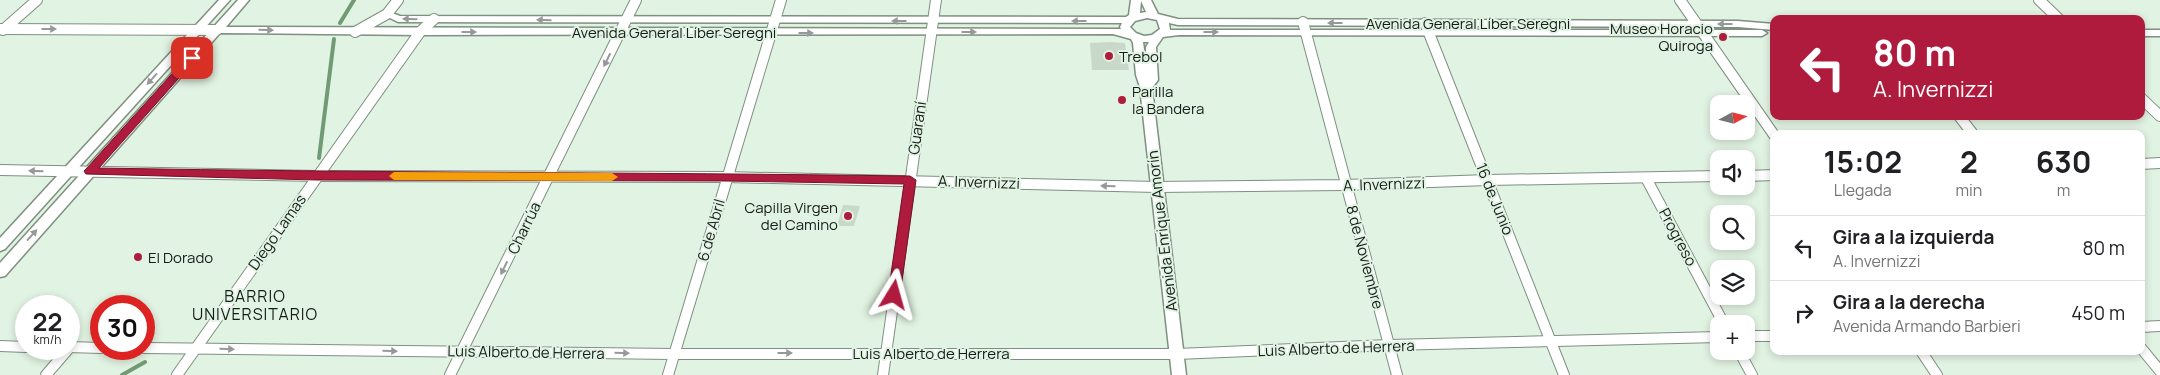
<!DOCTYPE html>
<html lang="es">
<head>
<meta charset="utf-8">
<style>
	:root { --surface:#fff; --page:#f6f6f6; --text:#202124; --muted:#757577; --line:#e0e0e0 }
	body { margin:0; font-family:Manrope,sans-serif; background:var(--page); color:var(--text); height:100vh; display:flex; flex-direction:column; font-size:19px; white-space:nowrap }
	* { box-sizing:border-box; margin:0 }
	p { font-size:16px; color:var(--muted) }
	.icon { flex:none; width:28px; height:28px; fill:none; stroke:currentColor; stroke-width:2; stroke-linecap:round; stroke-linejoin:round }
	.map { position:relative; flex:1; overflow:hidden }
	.drawer { position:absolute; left:1770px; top:130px; width:375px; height:225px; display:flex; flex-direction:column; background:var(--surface); border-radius:10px; box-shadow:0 2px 8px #0003 }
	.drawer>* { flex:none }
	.hud { position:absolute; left:1770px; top:15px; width:375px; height:105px; border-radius:10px; box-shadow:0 2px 8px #0003; background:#af1b3c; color:#fff; overflow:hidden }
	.needle { width:32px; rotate:83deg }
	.tools { position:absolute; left:1710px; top:95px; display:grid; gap:10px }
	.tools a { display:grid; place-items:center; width:45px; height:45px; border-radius:10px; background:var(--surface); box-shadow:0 2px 8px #0003; font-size:25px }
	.speed { position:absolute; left:15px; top:295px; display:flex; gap:10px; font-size:25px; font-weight:700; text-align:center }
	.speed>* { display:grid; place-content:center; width:65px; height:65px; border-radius:50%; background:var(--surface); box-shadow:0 2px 8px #0003; line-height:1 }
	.speed small { font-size:12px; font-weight:400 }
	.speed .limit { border:8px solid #d22; background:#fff; color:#111 }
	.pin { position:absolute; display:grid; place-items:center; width:42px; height:42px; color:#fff; margin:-21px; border-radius:10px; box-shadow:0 2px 8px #0006 }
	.me { position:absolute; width:55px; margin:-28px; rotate:8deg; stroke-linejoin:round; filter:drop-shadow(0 0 4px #0008) }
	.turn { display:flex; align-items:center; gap:18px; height:105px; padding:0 20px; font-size:22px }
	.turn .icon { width:65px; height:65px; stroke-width:2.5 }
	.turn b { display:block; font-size:35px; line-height:42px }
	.eta { display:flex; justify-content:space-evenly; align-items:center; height:85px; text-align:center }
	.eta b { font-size:30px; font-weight:700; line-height:35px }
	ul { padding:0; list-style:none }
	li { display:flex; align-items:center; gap:15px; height:65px; padding:0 20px; border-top:1px solid var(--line) }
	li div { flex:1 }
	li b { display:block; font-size:19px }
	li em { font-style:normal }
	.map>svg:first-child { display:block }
</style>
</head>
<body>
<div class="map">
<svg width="2160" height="375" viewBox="0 0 2160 375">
	<rect width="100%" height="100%" fill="#e1f3e2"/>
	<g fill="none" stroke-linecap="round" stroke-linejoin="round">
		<g stroke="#719b75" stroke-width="4">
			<polyline points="340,23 354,0"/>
			<polyline points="319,158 334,39"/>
			<polyline points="122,375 145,362"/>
		</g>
	</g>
	<g fill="#c8d9c9">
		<polygon points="1110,42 1125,43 1129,70 1092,70 1090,43"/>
		<polygon points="843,205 860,206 854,226 837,226"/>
	</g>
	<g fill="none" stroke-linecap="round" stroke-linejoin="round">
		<g stroke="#7f8f80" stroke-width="12">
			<g id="minor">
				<polyline points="1680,0 1774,135"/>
				<polyline points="2039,0 2059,19"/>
				<polyline points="1303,22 1397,375"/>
				<polyline points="1425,23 1564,375"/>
				<polyline points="0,29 217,30"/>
				<polyline points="3,30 37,0"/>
				<polyline points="355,32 387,14 398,0"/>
				<polyline points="2141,98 2160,116"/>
				<polyline points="1959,116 1973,134"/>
				<polyline points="2141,164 2160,163"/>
				<polyline points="0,170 317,176 726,177 1157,187 1345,185 1488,180 1719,176"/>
				<polyline points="1746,176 1774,175"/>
				<polyline points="1646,178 1724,324"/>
				<polyline points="2141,327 2160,326"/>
				<polyline points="1746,336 1774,336"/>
				<polyline points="0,346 26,347"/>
				<polyline points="69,347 101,348"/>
				<polyline points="144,348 674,354 1177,354 1389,345 1719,337"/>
				<polyline points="2141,348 2160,371"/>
				<polyline points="1739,351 1752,375"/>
				<polyline points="1921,351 1937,375"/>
				<polyline points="46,375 70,347"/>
				<polyline points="177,375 420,32 434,19"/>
				<polyline points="450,375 636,0"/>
				<polyline points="668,375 781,0"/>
				<polyline points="883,375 936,0"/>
			</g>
		</g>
		<g stroke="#7f8f80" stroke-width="3">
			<g id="tertiary">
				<polygon points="219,0 230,0 5,249 0,251 0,238"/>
				<path d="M 238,0 L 249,0 L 226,27 L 1121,29 L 1120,27 L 1122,23 L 398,22 L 382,14 L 387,11 L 400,16 L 1126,17 L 1129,15 L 1131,0 L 1151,0 L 1158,14 L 1178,19 L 1738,21 L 1774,24 L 1774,30 L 1738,27 L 1178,25 L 1169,23 L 1170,30 L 1762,30 L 1767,33 L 1762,36 L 1179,35 L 1163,37 L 1156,47 L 1158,80 L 1152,88 L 1186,375 L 1172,375 L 1140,87 L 1136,75 L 1133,43 L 1131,39 L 1113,34 L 420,35 L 220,33 L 5,276 L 0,277 L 0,263 ZM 1141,1 L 1146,12 L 1140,13 ZM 1147,18 L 1157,20 L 1160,29 L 1152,35 L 1144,36 L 1136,33 L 1130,27 L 1135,21 ZM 1143,42 L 1149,42 L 1146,47 L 1146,64 Z"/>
				<rect x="2141" y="30" width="19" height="6"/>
			</g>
		</g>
		<use href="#minor" stroke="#fff" stroke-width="10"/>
		<use href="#tertiary" fill="#fff" fill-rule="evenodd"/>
	</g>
	<defs><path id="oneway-solid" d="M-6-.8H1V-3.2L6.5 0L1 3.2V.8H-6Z" transform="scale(1.25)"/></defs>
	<g fill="#969997">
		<use href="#oneway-solid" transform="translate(410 19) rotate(-179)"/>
		<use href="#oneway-solid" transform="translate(544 20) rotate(-179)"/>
		<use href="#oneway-solid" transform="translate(899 21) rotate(-180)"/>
		<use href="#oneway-solid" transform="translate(1079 21) rotate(180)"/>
		<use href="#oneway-solid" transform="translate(1335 23) rotate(-180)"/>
		<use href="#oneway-solid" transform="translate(1725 24) rotate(-180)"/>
		<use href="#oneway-solid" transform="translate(49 29)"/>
		<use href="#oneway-solid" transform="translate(266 30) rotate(1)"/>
		<use href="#oneway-solid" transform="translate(469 32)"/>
		<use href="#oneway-solid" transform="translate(969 32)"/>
		<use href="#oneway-solid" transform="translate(1211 32)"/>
		<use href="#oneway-solid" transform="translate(806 33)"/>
		<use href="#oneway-solid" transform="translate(607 60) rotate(116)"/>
		<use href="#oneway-solid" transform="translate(152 79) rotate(132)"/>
		<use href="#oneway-solid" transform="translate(36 171) rotate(-179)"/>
		<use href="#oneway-solid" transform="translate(1108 186) rotate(-178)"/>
		<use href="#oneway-solid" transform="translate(32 235) rotate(-48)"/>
		<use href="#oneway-solid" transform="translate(504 268) rotate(116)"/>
		<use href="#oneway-solid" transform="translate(227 349) rotate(1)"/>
		<use href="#oneway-solid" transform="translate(390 351) rotate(1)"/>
		<use href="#oneway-solid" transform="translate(622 353) rotate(1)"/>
		<use href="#oneway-solid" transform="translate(785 353)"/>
	</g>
	<path fill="#af1b3c" stroke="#721227" d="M 192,55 L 195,56 L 195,60 L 99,168 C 369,173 640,172 910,176 L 916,180 L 900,295 L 899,298 L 890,298 L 888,295 L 904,184 L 726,181 L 317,180 L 86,174 L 84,171 L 86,169 L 188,56 Z"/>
	<polygon fill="#f59e0b" points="394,172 612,173 618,177 612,181 394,180 389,176"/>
	<g fill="#af1b3c" stroke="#e1f3e2" stroke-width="2">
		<circle cx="1723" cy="37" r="5"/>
		<circle cx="1109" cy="56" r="5"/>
		<circle cx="1122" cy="100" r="5"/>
		<circle cx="848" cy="216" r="5"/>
		<circle cx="138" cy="257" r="5"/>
	</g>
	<g text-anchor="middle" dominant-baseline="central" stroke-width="4" stroke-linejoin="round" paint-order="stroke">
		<g font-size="15" fill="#161c17" stroke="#e1f3e2">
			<text x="1468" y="23">Avenida General Líber Seregni</text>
			<text x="674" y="32">Avenida General Líber Seregni</text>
			<text transform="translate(917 128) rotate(-82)">Guaraní</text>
			<text transform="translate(979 182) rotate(2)">A. Invernizzi</text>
			<text transform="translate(1384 184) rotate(-2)">A. Invernizzi</text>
			<text transform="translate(1495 199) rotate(68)">16 de Junio</text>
			<text transform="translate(524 228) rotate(-64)">Charrúa</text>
			<text transform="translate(711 230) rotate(-74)">6 de Abril</text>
			<text transform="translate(1162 231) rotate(-97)">Avenida Enrique Amorín</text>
			<text transform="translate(277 232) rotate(-55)">Diego Lamas</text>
			<text transform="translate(1678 237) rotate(62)">Progreso</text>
			<text transform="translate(1365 257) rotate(75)">8 de Noviembre</text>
			<text transform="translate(1336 348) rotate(-2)">Luis Alberto de Herrera</text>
			<text transform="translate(526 352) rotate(1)">Luis Alberto de Herrera</text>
			<text x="931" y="353">Luis Alberto de Herrera</text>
		</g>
		<g font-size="15" fill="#161c17" stroke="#e1f3e2" text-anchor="start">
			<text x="1713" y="28" text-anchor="end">Museo Horacio<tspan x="1713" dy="17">Quiroga</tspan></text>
			<text x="1119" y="56">Trebol</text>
			<text x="1132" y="91">Parilla<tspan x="1132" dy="17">la Bandera</tspan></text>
			<text x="838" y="207" text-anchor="end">Capilla Virgen<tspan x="838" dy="17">del Camino</tspan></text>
			<text x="148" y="257">El Dorado</text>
		</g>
		<g font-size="16" letter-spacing="1" fill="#161c17" stroke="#e1f3e2">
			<text x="255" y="296">BARRIO<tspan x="255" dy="18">UNIVERSITARIO</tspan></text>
		</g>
	</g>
</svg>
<div class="tools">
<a><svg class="needle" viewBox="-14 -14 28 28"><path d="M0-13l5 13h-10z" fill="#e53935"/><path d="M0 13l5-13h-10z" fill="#757577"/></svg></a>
<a><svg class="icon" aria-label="sound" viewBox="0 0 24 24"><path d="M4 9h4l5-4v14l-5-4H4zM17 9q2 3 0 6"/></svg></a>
<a><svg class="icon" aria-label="search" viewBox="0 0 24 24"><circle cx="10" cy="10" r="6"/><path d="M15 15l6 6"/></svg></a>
<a><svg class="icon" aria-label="layers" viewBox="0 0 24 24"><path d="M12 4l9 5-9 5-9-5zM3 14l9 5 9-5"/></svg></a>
<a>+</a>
</div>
<div class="speed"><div>22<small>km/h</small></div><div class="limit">30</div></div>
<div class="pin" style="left:192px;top:58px;background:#d93025"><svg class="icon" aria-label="arrive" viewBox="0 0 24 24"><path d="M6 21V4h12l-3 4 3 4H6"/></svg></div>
<svg class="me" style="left:894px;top:295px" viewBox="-20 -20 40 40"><path d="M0-17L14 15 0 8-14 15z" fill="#af1b3c" stroke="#fff" stroke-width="4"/></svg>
<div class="hud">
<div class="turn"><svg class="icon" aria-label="left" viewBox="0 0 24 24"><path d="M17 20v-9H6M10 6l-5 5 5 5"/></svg><div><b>80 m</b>A. Invernizzi</div></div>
</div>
<section class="drawer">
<div class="eta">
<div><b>15:02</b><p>Llegada</p></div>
<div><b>2</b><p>min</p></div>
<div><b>630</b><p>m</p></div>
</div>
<ul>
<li><svg class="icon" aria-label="left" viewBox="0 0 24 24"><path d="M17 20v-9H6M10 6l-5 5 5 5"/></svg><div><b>Gira a la izquierda</b><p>A. Invernizzi</p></div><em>80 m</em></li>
<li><svg class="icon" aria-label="right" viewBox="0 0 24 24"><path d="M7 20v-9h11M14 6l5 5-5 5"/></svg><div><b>Gira a la derecha</b><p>Avenida Armando Barbieri</p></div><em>450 m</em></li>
</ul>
</section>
</div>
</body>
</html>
